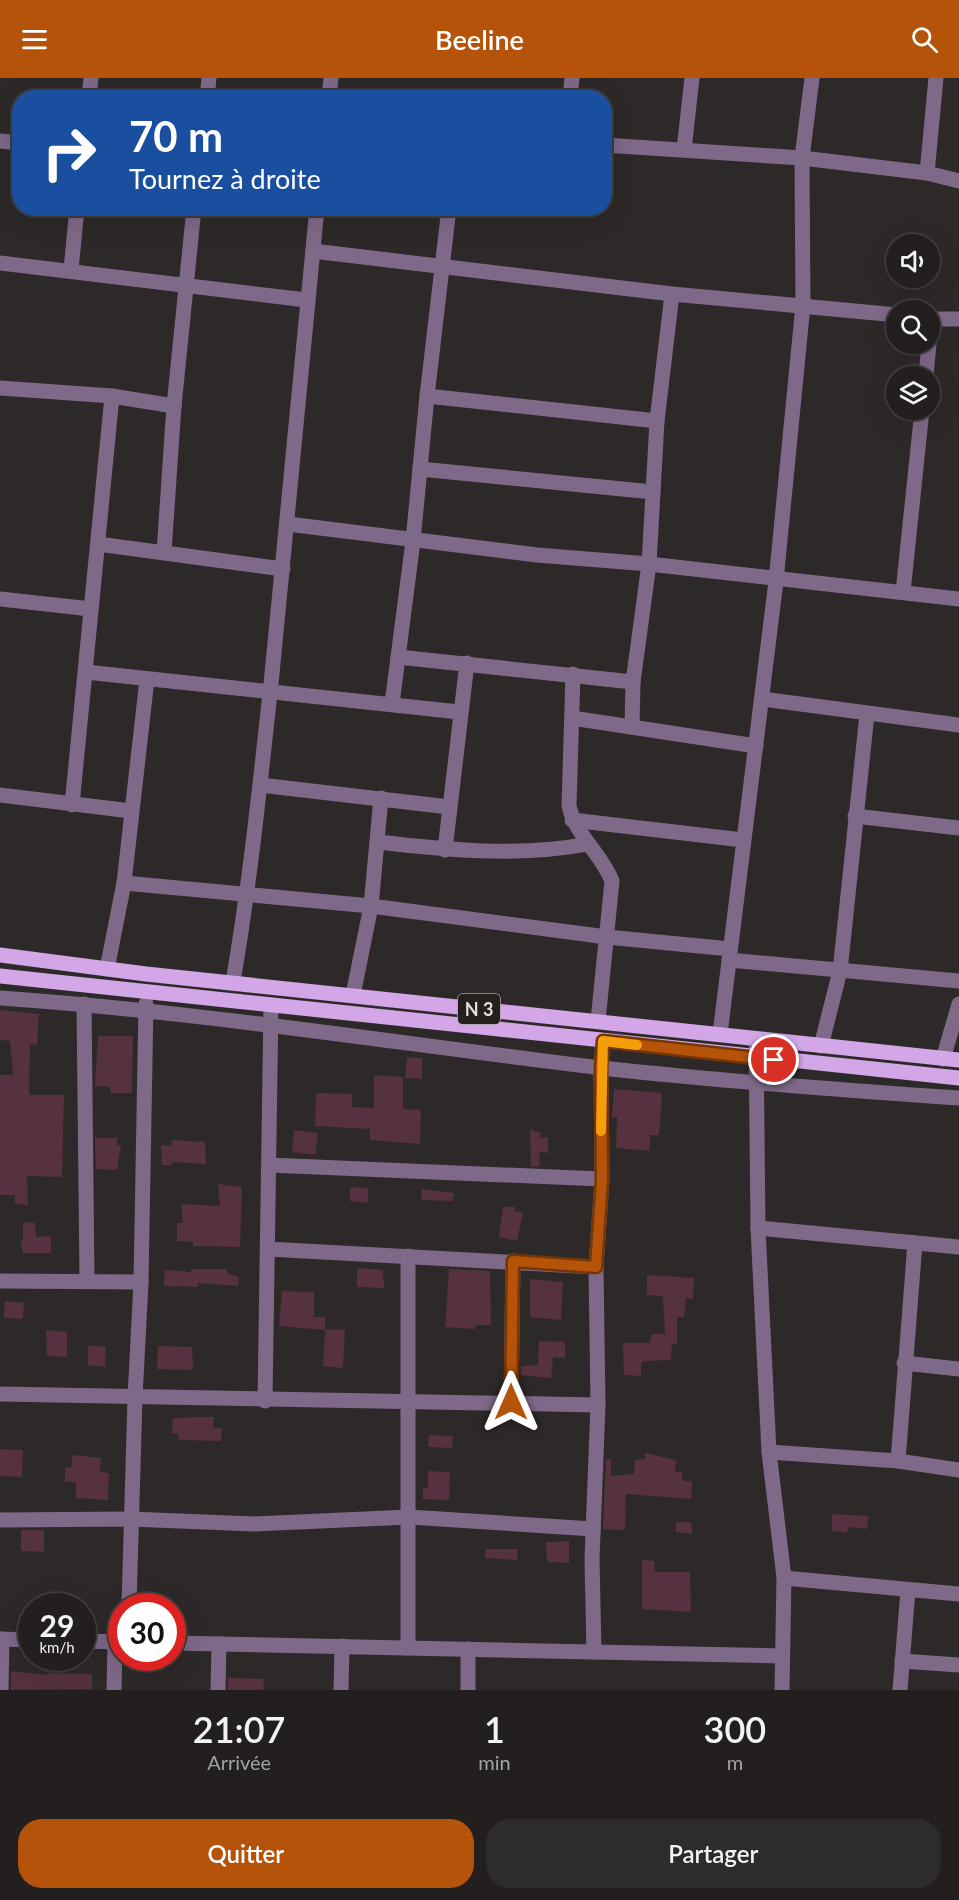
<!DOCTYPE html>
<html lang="fr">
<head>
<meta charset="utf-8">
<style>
	:root { --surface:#221f1e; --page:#2e2c2b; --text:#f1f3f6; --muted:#a2a2a4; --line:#3f3d3c; --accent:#b45309 }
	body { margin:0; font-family:Lato,sans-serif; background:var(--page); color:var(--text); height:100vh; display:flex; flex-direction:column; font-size:22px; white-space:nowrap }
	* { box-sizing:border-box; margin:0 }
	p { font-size:20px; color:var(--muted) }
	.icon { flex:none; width:33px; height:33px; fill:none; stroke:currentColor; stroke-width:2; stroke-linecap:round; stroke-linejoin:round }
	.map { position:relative; height:1612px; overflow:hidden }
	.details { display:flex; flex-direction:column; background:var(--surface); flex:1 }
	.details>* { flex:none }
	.guide { position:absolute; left:12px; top:12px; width:600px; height:126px; border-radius:24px; box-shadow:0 6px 24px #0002,0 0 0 2px var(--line); background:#1a4fa0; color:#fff; overflow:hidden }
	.tools { position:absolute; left:886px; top:156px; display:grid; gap:12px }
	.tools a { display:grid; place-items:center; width:54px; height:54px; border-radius:50%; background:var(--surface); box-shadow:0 6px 24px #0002,0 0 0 2px var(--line); font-size:30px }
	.speed { position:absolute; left:18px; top:1515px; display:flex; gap:12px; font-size:30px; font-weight:700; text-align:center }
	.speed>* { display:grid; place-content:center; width:78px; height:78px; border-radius:50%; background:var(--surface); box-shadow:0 6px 24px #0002,0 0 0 2px var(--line); line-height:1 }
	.speed small { font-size:15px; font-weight:400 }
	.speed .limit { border:9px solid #d22; background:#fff; color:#111 }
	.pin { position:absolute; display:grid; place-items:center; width:51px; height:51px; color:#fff; margin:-26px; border:3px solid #fff; border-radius:50%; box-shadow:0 2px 6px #0007 }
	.me { position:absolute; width:66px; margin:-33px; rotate:0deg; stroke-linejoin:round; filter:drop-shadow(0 0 4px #0008) }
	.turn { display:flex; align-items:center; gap:21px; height:126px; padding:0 18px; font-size:27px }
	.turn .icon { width:78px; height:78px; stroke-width:2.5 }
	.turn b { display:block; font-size:42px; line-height:51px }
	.eta { display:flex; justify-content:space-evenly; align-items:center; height:102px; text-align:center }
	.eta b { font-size:36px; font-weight:600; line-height:42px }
	.button { display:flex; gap:12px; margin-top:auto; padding:12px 18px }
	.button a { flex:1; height:69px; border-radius:24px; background:var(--accent); color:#fff; font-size:24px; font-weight:600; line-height:69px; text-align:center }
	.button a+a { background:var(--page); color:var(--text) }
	header { display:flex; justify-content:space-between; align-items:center; height:78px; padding:0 18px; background:var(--accent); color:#fff; font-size:27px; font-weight:600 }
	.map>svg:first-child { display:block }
</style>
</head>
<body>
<header><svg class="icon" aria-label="menu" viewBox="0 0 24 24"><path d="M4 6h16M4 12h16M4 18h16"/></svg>Beeline<svg class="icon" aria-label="search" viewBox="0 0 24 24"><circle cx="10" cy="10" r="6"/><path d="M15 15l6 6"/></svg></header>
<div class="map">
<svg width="959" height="1612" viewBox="0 0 959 1612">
	<rect width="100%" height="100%" fill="#2d2928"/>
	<g fill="#563140">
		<polygon points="0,932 39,936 37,967 30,966 29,1017 64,1017 62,1099 27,1098 28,1127 15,1126 15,1117 0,1117 0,997 13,997 10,963 0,962"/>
		<polygon points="98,958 133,958 132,1015 111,1015 110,1009 95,1008"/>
		<polygon points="407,979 422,980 422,1001 405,1000"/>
		<polygon points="374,997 403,999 403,1031 421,1032 420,1066 370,1062 370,1051 315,1048 316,1015 352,1016 352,1029 374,1030"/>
		<polygon points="614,1011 662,1015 659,1057 650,1057 650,1073 616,1070 617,1039 612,1039"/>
		<polygon points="294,1052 318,1055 315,1077 292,1074"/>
		<polygon points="530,1052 541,1054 540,1060 548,1059 548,1075 540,1074 539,1089 531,1088"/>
		<polygon points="95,1060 117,1060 117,1067 121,1068 117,1092 96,1091"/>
		<polygon points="172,1062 205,1064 206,1086 172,1084 171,1087 162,1087 161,1067 171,1068"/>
		<polygon points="218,1106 242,1109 240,1169 193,1168 193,1164 177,1163 177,1145 183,1145 181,1126 220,1128"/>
		<polygon points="350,1109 368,1110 368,1125 350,1123"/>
		<polygon points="422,1111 454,1115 453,1123 421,1122"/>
		<polygon points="503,1129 515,1129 514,1133 523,1134 517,1163 499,1159"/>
		<polygon points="23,1144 35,1145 36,1159 51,1158 51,1175 23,1175 20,1163 23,1163"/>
		<polygon points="357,1190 383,1192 384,1210 357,1209"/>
		<polygon points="191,1191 227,1191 227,1195 239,1199 238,1208 198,1205 198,1209 164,1208 165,1192 191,1194"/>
		<polygon points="449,1191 490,1193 491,1247 476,1247 475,1251 445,1249"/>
		<polygon points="647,1197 694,1200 693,1221 686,1220 684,1239 677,1239 677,1266 672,1266 671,1282 645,1283 641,1285 641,1298 624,1297 623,1265 650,1265 651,1256 665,1256 663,1218 647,1217"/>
		<polygon points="530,1201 563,1204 561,1242 530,1239"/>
		<polygon points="282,1213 314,1214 314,1239 325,1239 325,1252 279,1248"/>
		<polygon points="5,1223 24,1225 23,1241 4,1240"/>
		<polygon points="325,1251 345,1252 343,1290 323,1288"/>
		<polygon points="46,1252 67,1254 67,1279 47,1278"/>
		<polygon points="539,1263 565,1264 565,1280 553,1279 551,1300 521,1297 521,1288 538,1287"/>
		<polygon points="88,1267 106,1269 105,1289 88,1287"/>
		<polygon points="158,1268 192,1269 193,1292 157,1291"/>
		<polygon points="198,1339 214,1339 213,1350 222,1350 221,1363 179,1362 178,1356 172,1355 173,1340"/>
		<polygon points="429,1357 453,1358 452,1370 428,1369"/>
		<polygon points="0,1371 23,1372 22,1399 0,1398"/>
		<polygon points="645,1375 676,1382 675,1394 682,1394 682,1402 692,1404 691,1421 626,1416 625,1452 603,1451 606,1381 611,1381 611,1398 634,1396 635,1382 645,1381"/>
		<polygon points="72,1377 101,1380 100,1394 109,1395 108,1422 76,1420 76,1404 65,1404 65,1390 72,1389"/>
		<polygon points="428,1393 450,1394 449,1422 423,1421 423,1410 428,1410"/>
		<polygon points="832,1436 868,1438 867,1451 848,1449 847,1455 832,1453"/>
		<polygon points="676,1444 691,1444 692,1456 676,1454"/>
		<polygon points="21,1452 44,1452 44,1474 21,1473"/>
		<polygon points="569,1463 569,1485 547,1484 546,1464"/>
		<polygon points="486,1471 518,1471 517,1482 485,1480"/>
		<polygon points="642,1482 654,1483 655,1494 690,1494 691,1534 642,1531"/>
		<polygon points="11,1593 48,1597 48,1595 92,1596 92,1611 11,1612"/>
		<polygon points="228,1600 264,1601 263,1612 228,1612"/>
	</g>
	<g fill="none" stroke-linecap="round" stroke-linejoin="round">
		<g stroke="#7e6988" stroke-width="15">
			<polyline points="89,20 91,0"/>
			<polyline points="207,20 209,0"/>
			<polyline points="329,20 331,0"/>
			<polyline points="570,20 572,0"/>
			<polyline points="0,63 20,65"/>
			<polyline points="604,67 802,80 927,95 959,103"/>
			<polyline points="684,72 692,0"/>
			<polyline points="927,95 936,0"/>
			<polyline points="313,173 672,216 897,237"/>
			<polyline points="0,185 306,222"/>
			<polyline points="71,192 77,130"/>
			<polyline points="930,241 959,241"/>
			<polyline points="926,298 929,266"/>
			<polyline points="0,310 112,318 174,328"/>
			<polyline points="427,318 657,343"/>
			<polyline points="420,391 653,414"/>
			<polyline points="288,446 537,477 649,486 959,521"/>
			<polyline points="98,466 283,491"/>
			<polyline points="164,474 174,328 194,130"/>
			<polyline points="903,514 922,332"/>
			<polyline points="0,521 91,531"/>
			<polyline points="398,579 633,604"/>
			<polyline points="86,594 459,634"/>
			<path d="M 573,596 L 569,728 C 576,758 601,775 612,803 L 598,943"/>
			<polyline points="762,621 959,647"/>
			<polyline points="392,626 413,463 427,318 449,130"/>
			<polyline points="572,640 756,668"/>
			<polyline points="632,649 633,604 649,486 657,343 672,216"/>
			<polyline points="260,707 449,729"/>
			<polyline points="0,717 131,733"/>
			<polyline points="72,727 112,318"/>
			<polyline points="855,738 959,750"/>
			<polyline points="572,742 743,762"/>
			<path d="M 378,764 C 447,772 519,779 588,766"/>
			<polyline points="445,772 467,585"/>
			<polyline points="124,805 371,828 607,859 730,871"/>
			<polyline points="729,882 959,903"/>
			<polyline points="107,891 124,805 147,601"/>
			<path d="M 233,904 C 250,805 260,706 271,606 C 287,448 301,289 317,130"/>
			<polyline points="353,917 371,828 381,720"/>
			<path d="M 0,920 C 202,934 401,966 602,990 C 721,1003 840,1012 959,1020"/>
			<polyline points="84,926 87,1202"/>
			<polyline points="720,956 776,503 803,227 802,80 812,0"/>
			<polyline points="756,961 758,1150 769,1374 784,1500 782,1612"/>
			<polyline points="821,968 840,893 867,636"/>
			<polyline points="943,981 959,926"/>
			<polyline points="269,1087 602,1101"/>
			<polyline points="758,1150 959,1169"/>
			<polyline points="268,1171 596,1189"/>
			<polyline points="0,1203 141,1204"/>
			<polyline points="904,1285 959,1291"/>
			<polyline points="0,1316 598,1327"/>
			<polyline points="265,1323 271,927"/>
			<polyline points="511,1324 513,1183"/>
			<polyline points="769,1374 898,1383 959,1392"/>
			<polyline points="898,1383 915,1165"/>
			<polyline points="0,1442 130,1441 254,1446 409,1439 593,1451"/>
			<polyline points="784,1500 959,1516"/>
			<polyline points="129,1528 135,1320 141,1204 146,926"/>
			<polyline points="0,1561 32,1562"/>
			<polyline points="82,1563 122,1564"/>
			<polyline points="172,1565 782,1578"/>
			<polyline points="408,1570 408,1178"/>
			<polyline points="594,1574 592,1481 598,1327 596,1189 602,1101 601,989 603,963"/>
			<polyline points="902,1583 959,1587"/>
			<polyline points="1,1612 2,1561"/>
			<polyline points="114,1612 115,1564"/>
			<polyline points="218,1612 219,1566"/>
			<polyline points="341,1612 342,1568"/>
			<polyline points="468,1612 468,1571"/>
			<polyline points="900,1612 908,1512"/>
		</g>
		<g stroke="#d3a7e7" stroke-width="15">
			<polyline points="0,877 146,896 959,982"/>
			<polyline points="0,898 959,1000"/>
		</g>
	</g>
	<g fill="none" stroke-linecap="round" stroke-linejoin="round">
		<g stroke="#753606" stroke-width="15">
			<polyline id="route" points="511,1324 513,1183 596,1189 602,1101 601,989 603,963 774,982"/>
		</g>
		<use href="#route" stroke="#b45309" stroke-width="10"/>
		<polyline stroke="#f59e0b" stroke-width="10" points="601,1053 603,963 637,967"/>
	</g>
	<g text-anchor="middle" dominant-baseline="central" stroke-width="6" stroke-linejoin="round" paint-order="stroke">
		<rect fill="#23201e" stroke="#a9a6a4" stroke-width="1.5" x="458" y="916" width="42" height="30" rx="4.5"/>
		<g font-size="18" font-weight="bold" fill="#e2dfde">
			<text x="479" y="931">N 3</text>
		</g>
	</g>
</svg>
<div class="tools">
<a><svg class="icon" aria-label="sound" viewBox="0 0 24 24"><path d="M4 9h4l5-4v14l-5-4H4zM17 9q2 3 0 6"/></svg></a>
<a><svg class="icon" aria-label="search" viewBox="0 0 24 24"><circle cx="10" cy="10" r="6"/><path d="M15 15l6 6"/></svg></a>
<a><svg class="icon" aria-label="layers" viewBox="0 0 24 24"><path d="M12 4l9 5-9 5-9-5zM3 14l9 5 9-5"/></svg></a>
</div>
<div class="speed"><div>29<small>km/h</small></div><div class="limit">30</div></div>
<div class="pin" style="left:774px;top:982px;background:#d93025"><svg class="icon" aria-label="arrive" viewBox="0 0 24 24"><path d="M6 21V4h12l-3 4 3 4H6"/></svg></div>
<svg class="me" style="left:511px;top:1324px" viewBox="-20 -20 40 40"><path d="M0-17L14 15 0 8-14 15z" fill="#b45309" stroke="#fff" stroke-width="4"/></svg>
<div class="guide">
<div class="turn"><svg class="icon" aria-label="right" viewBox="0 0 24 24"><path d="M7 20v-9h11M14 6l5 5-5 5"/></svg><div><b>70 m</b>Tournez à droite</div></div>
</div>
</div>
<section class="details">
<div class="eta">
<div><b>21:07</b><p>Arrivée</p></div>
<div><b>1</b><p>min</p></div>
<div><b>300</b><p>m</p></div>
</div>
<div class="button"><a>Quitter</a><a>Partager</a></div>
</section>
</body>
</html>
